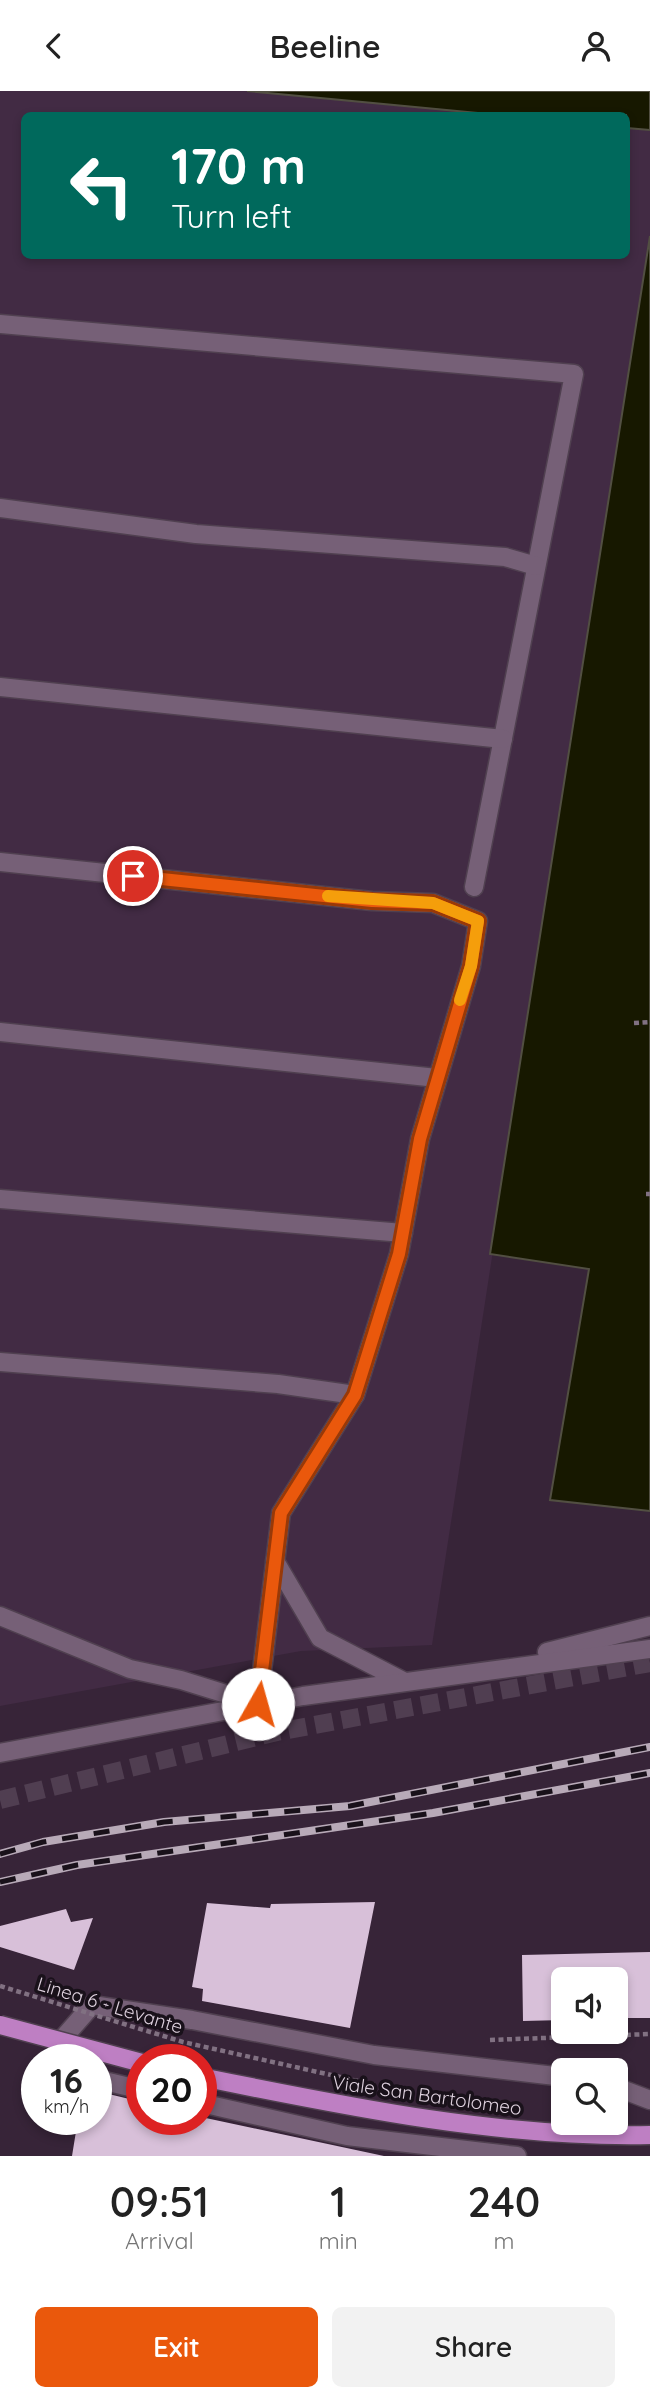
<!DOCTYPE html>
<html lang="en">
<head>
<meta charset="utf-8">
<style>
	:root { --surface:#fff; --page:#f2f2f2; --text:#222; --muted:#767676; --accent:#ea580c }
	body { margin:0; font-family:Quicksand,sans-serif; background:var(--page); color:var(--text); height:100vh; display:flex; flex-direction:column; font-size:26px; white-space:nowrap }
	* { box-sizing:border-box; margin:0 }
	p { font-size:23px; color:var(--muted) }
	.icon { flex:none; width:38px; height:38px; fill:none; stroke:currentColor; stroke-width:2; stroke-linecap:round; stroke-linejoin:round }
	.map { position:relative; height:2065px; overflow:hidden }
	.side { display:flex; flex-direction:column; background:var(--surface); flex:1 }
	.side>* { flex:none }
	.guide { position:absolute; left:21px; top:21px; width:609px; height:147px; border-radius:10px; box-shadow:0 4px 10px #0003; background:#00695c; color:#fff; overflow:hidden }
	.fabs { position:absolute; left:551px; top:1876px; display:grid; gap:14px }
	.fabs a { display:grid; place-items:center; width:77px; height:77px; border-radius:10px; background:var(--surface); box-shadow:0 4px 10px #0003; font-size:35px }
	.speed { position:absolute; left:21px; top:1953px; display:flex; gap:14px; font-size:35px; font-weight:700; text-align:center }
	.speed>* { display:grid; place-content:center; width:91px; height:91px; border-radius:50%; background:var(--surface); box-shadow:0 4px 10px #0003; line-height:1 }
	.speed small { font-size:18px; font-weight:400 }
	.speed .limit { border:10px solid #d22; background:#fff; color:#111 }
	.pin { position:absolute; display:grid; place-items:center; width:60px; height:60px; color:#fff; margin:-30px; border:4px solid #fff; border-radius:50%; box-shadow:0 2px 7px #0007 }
	.me { position:absolute; width:77px; margin:-38px; rotate:7deg; stroke-linejoin:round; filter:drop-shadow(0 0 5px #0008) }
	.turn { display:flex; align-items:center; gap:24px; height:147px; padding:0 35px; font-size:32px }
	.turn .icon { width:91px; height:91px; stroke-width:2.5 }
	.turn b { display:block; font-size:49px; line-height:60px }
	.eta { display:flex; justify-content:space-evenly; align-items:center; height:119px; text-align:center }
	.eta b { font-size:42px; font-weight:600; line-height:49px }
	.button { display:flex; gap:14px; margin-top:auto; padding:14px 35px }
	.button a { flex:1; height:80px; border-radius:10px; background:var(--accent); color:#fff; font-size:28px; font-weight:600; line-height:80px; text-align:center }
	.button a+a { background:var(--page); color:var(--text) }
	header { display:flex; justify-content:space-between; align-items:center; height:91px; padding:0 35px; background:var(--surface); font-size:32px; font-weight:600 }
	.map>svg:first-child { display:block }
</style>
</head>
<body>
<header><svg class="icon" aria-label="back" viewBox="0 0 24 24"><path d="M15 5l-7 7 7 7"/></svg>Beeline<svg class="icon" aria-label="person" viewBox="0 0 24 24"><circle cx="12" cy="8" r="4"/><path d="M4 21q1-7 8-7t8 7"/></svg></header>
<div class="map">
<svg width="650" height="2065" viewBox="0 0 650 2065">
	<rect width="100%" height="100%" fill="#372438"/>
	<polygon fill="#422b44" points="0,0 247,0 499,24 24,24 24,164 626,164 627,37 650,39 650,145 432,1554 301,1560 0,1615"/>
	<g fill="#171800" stroke="#524f42" stroke-width="2">
		<polygon points="247,0 650,0 650,39 627,37 626,24 499,24"/>
		<polygon points="650,145 650,1420 550,1409 589,1178 490,1163"/>
	</g>
	<g fill="#d8c0d9">
		<polygon points="375,1811 350,1937 202,1910 203,1898 192,1896 207,1812 270,1817 271,1813"/>
		<polygon points="66,1818 71,1831 93,1827 74,1879 0,1856 0,1835"/>
		<polygon points="650,1861 650,1927 616,1927 616,1888 564,1888 564,1929 523,1930 522,1864"/>
		<polygon points="96,2000 142,2011 142,2028 201,2026 384,2065 72,2065 78,2028 96,2028"/>
	</g>
	<g fill="none" stroke-linecap="round" stroke-linejoin="round">
		<polyline stroke="#503e51" stroke-width="18" stroke-dasharray="18 9" stroke-linecap="butt" points="0,1709 277,1641 650,1572"/>
		<g stroke="#504050" stroke-width="21">
			<g id="minor">
				<polyline points="0,233 574,283 474,796"/>
				<polyline points="0,417 196,443 505,466 536,475"/>
				<polyline points="0,596 503,648"/>
				<polyline points="0,771 372,810 433,812 478,830 471,875 420,1048 399,1163 355,1304 281,1422 258,1613 181,1589 130,1578 0,1525"/>
				<polyline points="0,941 437,987"/>
				<polyline points="0,1108 403,1142"/>
				<polyline points="0,1271 278,1293 355,1304"/>
				<polyline points="275,1470 320,1547 403,1590"/>
				<polyline points="547,1561 650,1535"/>
				<polyline points="0,1662 303,1605 650,1558"/>
				<polyline points="53,1969 65,1945 92,1914 192,1929 374,1964 564,1986"/>
				<polyline points="96,1988 142,1999"/>
				<polyline points="616,1996 650,2009"/>
				<polyline points="201,2012 347,2045 517,2065"/>
			</g>
		</g>
		<g stroke="#504050" stroke-width="21">
			<path id="major" d="M 201,1986 C 349,2016 499,2047 650,2044"/>
		</g>
		<g stroke="#817182" stroke-width="4.5" stroke-dasharray="5 3.5" stroke-linecap="butt">
			<polyline points="634,932 650,931"/>
			<polyline points="646,1103 650,1103"/>
			<polyline points="490,1949 650,1943"/>
		</g>
		<use href="#minor" stroke="#766077" stroke-width="18"/>
		<use href="#major" stroke="#be7fc3" stroke-width="18"/>
		<g stroke="#b8aab8" stroke-width="8">
			<g id="rail">
				<polyline points="0,1763 43,1751 164,1731 350,1715 650,1656"/>
				<polyline points="0,1791 77,1774 433,1722 650,1682"/>
			</g>
		</g>
		<use href="#rail" stroke="#19111a" stroke-width="5" stroke-dasharray="16" stroke-linecap="butt"/>
		<g stroke="#504050" stroke-width="21" stroke-linecap="butt">
			<polyline id="major-bridge" points="0,1934 142,1972"/>
		</g>
		<polyline stroke="#817182" stroke-width="4.5" stroke-dasharray="5 3.5" stroke-linecap="butt" points="0,1895 183,1951 376,1994"/>
		<use href="#major-bridge" stroke="#be7fc3" stroke-width="18"/>
	</g>
	<g fill="none" stroke-linecap="round" stroke-linejoin="round">
		<g stroke="#983908" stroke-width="18">
			<polyline id="route" points="133,785 372,810 433,812 478,830 471,875 420,1048 399,1163 355,1304 281,1422 258,1613"/>
		</g>
		<use href="#route" stroke="#ea580c" stroke-width="12"/>
		<polyline stroke="#f59e0b" stroke-width="12" points="328,805 433,812 478,830 471,875 460,909"/>
	</g>
	<g text-anchor="middle" dominant-baseline="central" stroke-width="7" stroke-linejoin="round" paint-order="stroke">
		<g font-size="19" fill="#ddd0dd" stroke="#19111a">
			<text transform="translate(110 1914) rotate(17)">Linea 6 - Levante</text>
			<text transform="translate(427 2004) rotate(8)">Viale San Bartolomeo</text>
		</g>
	</g>
</svg>
<div class="fabs">
<a><svg class="icon" aria-label="sound" viewBox="0 0 24 24"><path d="M4 9h4l5-4v14l-5-4H4zM17 9q2 3 0 6"/></svg></a>
<a><svg class="icon" aria-label="search" viewBox="0 0 24 24"><circle cx="10" cy="10" r="6"/><path d="M15 15l6 6"/></svg></a>
</div>
<div class="speed"><div>16<small>km/h</small></div><div class="limit">20</div></div>
<div class="pin" style="left:133px;top:785px;background:#d93025"><svg class="icon" aria-label="arrive" viewBox="0 0 24 24"><path d="M6 21V4h12l-3 4 3 4H6"/></svg></div>
<svg class="me" style="left:258px;top:1613px" viewBox="-20 -20 40 40"><circle r="19" fill="#fff"/><path d="M0-13L10 11 0 6-10 11z" fill="#ea580c"/></svg>
<div class="guide">
<div class="turn"><svg class="icon" aria-label="left" viewBox="0 0 24 24"><path d="M17 20v-9H6M10 6l-5 5 5 5"/></svg><div><b>170 m</b>Turn left</div></div>
</div>
</div>
<section class="side">
<div class="eta">
<div><b>09:51</b><p>Arrival</p></div>
<div><b>1</b><p>min</p></div>
<div><b>240</b><p>m</p></div>
</div>
<div class="button"><a>Exit</a><a>Share</a></div>
</section>
</body>
</html>
